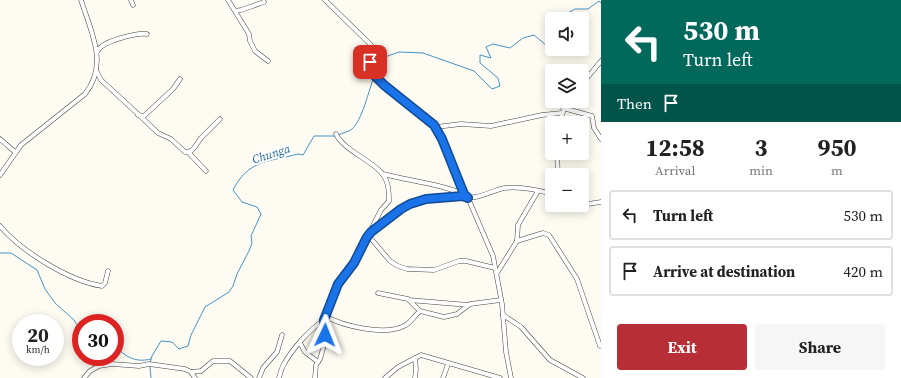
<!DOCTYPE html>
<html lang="en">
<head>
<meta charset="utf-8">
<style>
	:root { --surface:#fff; --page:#f6f6f6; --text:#222; --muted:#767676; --line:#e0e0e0; --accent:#b82e36 }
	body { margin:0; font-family:"Source Serif 4",serif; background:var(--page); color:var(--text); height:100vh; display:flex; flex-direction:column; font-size:15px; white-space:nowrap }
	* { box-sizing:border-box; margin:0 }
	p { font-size:13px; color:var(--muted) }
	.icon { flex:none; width:22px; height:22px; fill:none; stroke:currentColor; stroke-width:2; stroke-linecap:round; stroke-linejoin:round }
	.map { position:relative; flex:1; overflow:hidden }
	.sheet { display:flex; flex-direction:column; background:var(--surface); width:300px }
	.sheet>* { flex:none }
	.hud { background:#00695c; color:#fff; overflow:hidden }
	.controls { position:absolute; left:545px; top:12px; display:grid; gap:8px }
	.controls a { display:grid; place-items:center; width:44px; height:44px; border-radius:4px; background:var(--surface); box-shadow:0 2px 10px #0003; font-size:20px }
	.speed { position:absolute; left:12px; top:314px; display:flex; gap:8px; font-size:20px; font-weight:700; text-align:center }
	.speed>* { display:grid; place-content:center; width:52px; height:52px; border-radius:50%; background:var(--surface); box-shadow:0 2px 10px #0003; line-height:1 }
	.speed small { font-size:10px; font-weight:400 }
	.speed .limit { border:6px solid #d22; background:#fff; color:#111 }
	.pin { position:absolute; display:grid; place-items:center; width:34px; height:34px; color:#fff; margin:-17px; border-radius:8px; box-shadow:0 2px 6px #0006 }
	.me { position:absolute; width:44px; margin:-22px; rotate:2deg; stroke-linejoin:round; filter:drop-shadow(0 0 3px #0008) }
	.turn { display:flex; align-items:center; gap:14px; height:84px; padding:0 16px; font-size:18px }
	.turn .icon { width:52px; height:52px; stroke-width:2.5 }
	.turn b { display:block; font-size:28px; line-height:34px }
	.then { display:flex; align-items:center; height:38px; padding:0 16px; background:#0003; gap:8px; font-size:15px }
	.eta { display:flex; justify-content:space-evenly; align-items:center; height:68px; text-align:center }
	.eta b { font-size:24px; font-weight:700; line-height:28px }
	.cta { display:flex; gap:8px; margin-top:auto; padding:8px 16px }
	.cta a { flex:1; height:46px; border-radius:4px; background:var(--accent); color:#fff; font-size:16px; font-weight:700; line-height:46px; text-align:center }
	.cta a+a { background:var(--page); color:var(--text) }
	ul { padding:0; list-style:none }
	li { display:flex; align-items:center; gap:12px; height:50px; margin:0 8px 6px; padding:0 8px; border:2px solid var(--line); border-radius:4px }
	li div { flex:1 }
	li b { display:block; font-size:15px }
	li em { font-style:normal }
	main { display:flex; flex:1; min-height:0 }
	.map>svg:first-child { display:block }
</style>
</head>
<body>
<main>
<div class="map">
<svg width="601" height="378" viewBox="0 0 601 378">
	<rect width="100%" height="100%" fill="#fefcf2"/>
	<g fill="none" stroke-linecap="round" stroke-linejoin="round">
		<g stroke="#4593c6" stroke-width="1">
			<polyline points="570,19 568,13 575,9 588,9 599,1 601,3"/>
			<polyline points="376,74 382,58 399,52 423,53 474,71 492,89 500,86 498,78 480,63 480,55 491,58 486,47 493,44 510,48 523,38 534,35 547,46 552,42"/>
			<path d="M 338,135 C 342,133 349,132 352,129 C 362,121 369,89 374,77"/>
			<polyline points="0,253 11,253 37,270 45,289 55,303 74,320 81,331"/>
			<path d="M 115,346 C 126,357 135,363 151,359"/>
			<path d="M 150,363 L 152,356 L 161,341 L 172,342 L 179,349 L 188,346 L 191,335 L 205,307 L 229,292 L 233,286 L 237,274 L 249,251 L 252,243 L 251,236 L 261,214 L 257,207 L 242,202 L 233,190 C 248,160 268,162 298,154 L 303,155 L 314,136 L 335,136"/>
			<polyline points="150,367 151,378"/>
		</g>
		<g stroke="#424242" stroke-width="5">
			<g id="minor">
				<polyline points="131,0 133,5"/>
				<polyline points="228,0 249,34 250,41 255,51 268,61"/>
				<polyline points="325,0 371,45 374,51 369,67 370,71 384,85 434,125 442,139 464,194 468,198 493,256 502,304 506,352 511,378"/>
				<polyline points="235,11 241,10 264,2"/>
				<path d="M 97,52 C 101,41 136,33 147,34"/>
				<polyline points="97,72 101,80 138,114 158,133 171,139 185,152 191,151 194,148 201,138 220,119"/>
				<polyline points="582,84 601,61"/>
				<polyline points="563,108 592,116 594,128 601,139"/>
				<polyline points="138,115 144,116 173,89 180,79"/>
				<polyline points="559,123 567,101"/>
				<polyline points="434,125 436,127 461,124 491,126 542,115 562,113"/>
				<polyline points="0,139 15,152"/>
				<polyline points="188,152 206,171"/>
				<polyline points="557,153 558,175"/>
				<path d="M 383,174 C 410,181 437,183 464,194"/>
				<path d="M 0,175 L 21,145 L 85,94 C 109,64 91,32 81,0"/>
				<polyline points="582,202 588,204 601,202"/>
				<path d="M 0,226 C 21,251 69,281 102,286 L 105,283 L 108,271"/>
				<path d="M 372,231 L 401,209 L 410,204 L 426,199 L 463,196 C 478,201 491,190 505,188 C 520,186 538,190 552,194"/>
				<polyline points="368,235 390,261 398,266 407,269 434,270 459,261 466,261 495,268"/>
				<polyline points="517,241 543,233 549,235 577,279 600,346"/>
				<polyline points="497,273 517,241 518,225 538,191"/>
				<polyline points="378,293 408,299 420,311 444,317 457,314 470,304 501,300"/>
				<polyline points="409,300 468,305"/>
				<polyline points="503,315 521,327 550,360 583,378"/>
				<path d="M 325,316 C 343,326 384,336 404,326 C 411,323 414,316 420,311"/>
				<polyline points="300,343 305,352 318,362"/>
				<polyline points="415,358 416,369 415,378"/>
				<polyline points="191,372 201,371 213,361 230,361 251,378"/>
				<polyline points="84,378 90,371 99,366 112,364 139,366 149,364 185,369 191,372 195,378"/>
				<polyline points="259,378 263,368 277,352 282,335"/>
				<path d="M 279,378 C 280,374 281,370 283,366 C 291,350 309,330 324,320"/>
				<path d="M 315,378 L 316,365 L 320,359 L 325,342 L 324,320 L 331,299 L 341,278 L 354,263 L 381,210 L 389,201 C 389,195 389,186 386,180 C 380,163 344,152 336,134"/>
				<polyline points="385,378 398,367 421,355 500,378"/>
				<polyline points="443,378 448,364"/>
			</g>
		</g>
		<use href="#minor" stroke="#fff" stroke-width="4"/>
	</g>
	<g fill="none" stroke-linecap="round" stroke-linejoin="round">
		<g stroke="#114b97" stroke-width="10">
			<polyline id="route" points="325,335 324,320 338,284 354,263 367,237 371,232 401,209 410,204 426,199 463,196 468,198 464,194 442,139 434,125 384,85 370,71 370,62"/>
		</g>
		<use href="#route" stroke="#1a73e8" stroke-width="7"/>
	</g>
	<g text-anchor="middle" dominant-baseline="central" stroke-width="4" stroke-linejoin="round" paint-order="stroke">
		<g font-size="12" font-style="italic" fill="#1f669b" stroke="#fff">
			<text transform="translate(271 154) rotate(-18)">Chunga</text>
		</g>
	</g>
</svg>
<div class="controls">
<a><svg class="icon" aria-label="sound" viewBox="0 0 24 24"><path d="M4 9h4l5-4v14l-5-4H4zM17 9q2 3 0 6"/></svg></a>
<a><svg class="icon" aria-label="layers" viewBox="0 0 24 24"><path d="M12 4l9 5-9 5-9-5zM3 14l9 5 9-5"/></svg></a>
<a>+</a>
<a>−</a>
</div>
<div class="speed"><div>20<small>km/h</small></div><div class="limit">30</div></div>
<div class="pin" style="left:370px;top:62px;background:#d93025"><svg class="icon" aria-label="arrive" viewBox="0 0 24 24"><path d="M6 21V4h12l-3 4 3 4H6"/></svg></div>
<svg class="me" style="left:325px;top:335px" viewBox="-20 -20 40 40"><path d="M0-17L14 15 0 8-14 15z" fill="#1a73e8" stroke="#fff" stroke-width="4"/></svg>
</div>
<section class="sheet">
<div class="hud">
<div class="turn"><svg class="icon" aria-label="left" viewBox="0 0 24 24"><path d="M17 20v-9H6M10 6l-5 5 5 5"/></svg><div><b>530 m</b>Turn left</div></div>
<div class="then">Then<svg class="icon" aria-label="arrive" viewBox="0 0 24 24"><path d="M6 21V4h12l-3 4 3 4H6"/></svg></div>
</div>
<div class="eta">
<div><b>12:58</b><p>Arrival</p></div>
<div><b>3</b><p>min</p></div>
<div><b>950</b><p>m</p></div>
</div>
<ul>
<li><svg class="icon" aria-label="left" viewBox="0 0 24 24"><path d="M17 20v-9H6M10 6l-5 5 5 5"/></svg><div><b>Turn left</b></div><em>530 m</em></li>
<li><svg class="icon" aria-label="arrive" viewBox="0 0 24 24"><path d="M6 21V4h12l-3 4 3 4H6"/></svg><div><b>Arrive at destination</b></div><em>420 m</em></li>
</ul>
<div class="cta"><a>Exit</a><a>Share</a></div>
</section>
</main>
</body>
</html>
